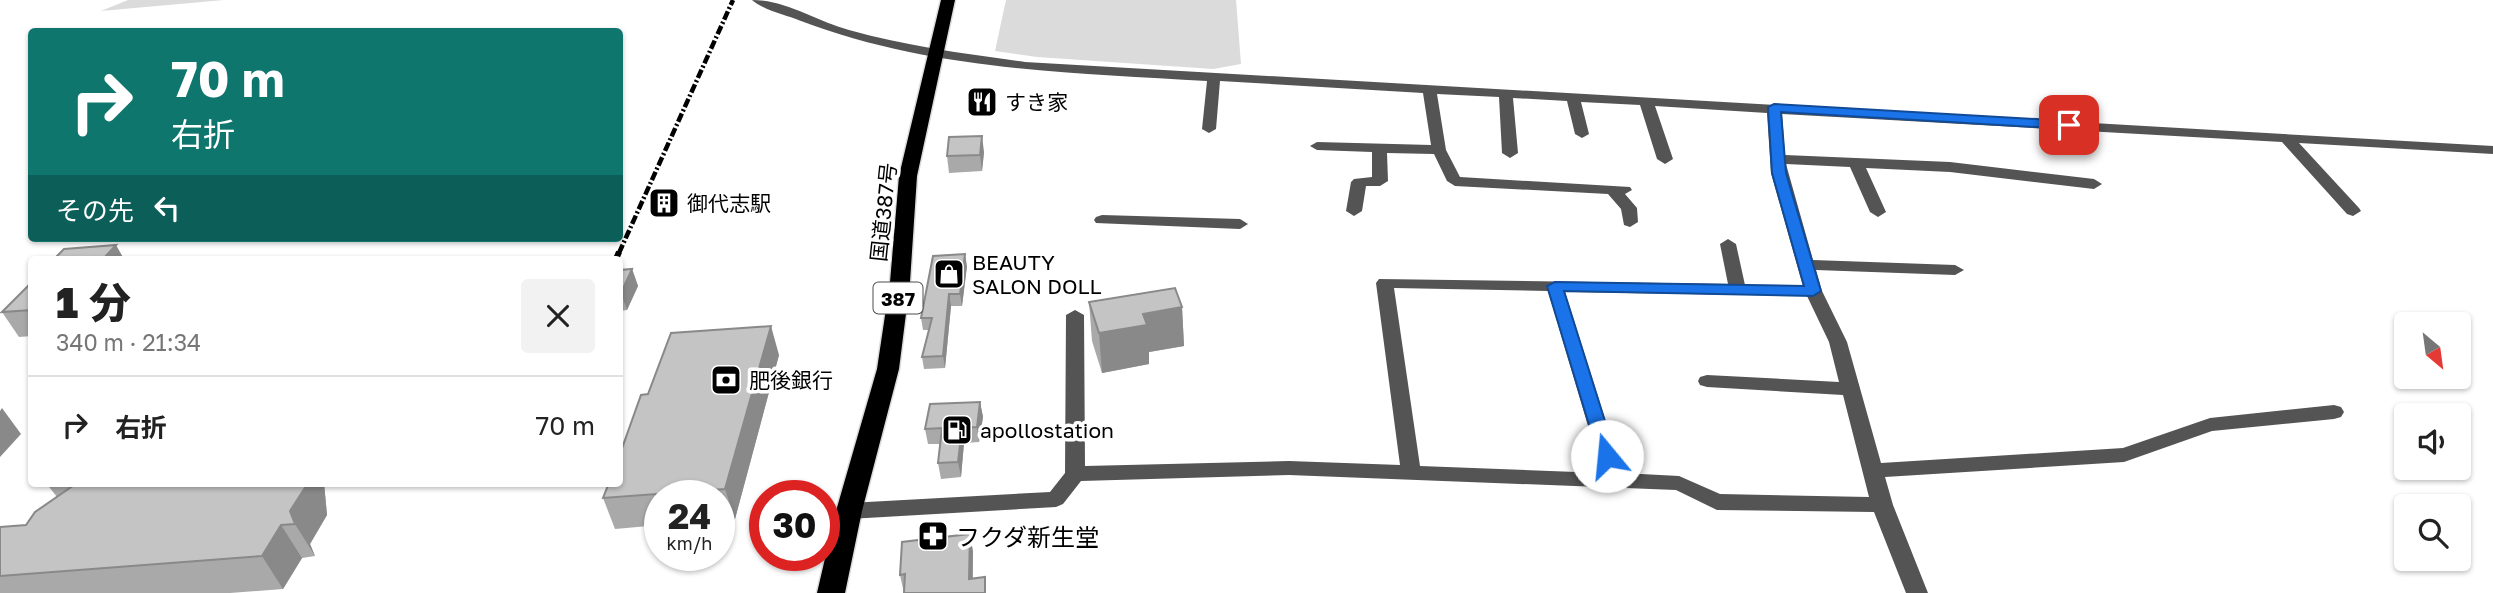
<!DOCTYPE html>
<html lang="ja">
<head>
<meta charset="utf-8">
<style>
	:root { --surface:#fff; --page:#f2f2f2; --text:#222; --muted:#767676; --line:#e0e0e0 }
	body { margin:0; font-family:"Golos Text","Noto Sans JP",sans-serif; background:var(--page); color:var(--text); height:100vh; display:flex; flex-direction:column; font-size:26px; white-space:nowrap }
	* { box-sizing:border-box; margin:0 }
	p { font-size:23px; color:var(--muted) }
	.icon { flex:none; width:38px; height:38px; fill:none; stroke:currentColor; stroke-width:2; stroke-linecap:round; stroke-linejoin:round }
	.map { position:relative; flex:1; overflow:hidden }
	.sheet { position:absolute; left:28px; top:256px; width:595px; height:231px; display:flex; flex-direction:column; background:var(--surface); border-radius:7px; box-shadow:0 2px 5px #0004 }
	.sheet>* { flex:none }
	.banner { position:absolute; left:28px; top:28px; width:595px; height:214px; border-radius:7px; box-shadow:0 2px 5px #0004; background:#0f766e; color:#fff; overflow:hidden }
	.needle { width:46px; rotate:151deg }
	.fabs { position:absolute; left:2394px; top:312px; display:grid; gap:14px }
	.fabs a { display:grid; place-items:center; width:77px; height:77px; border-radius:7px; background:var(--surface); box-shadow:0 2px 5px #0004; font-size:35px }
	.speed { position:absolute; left:644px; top:480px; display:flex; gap:14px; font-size:35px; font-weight:700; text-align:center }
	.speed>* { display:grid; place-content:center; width:91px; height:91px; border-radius:50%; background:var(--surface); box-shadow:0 2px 5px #0004; line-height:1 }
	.speed small { font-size:18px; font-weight:400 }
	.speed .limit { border:10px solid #d22; background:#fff; color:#111 }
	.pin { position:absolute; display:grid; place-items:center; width:60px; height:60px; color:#fff; margin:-30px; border-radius:14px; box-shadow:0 4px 10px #0006 }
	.me { position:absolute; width:77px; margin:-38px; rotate:343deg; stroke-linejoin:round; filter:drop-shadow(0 0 5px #0008) }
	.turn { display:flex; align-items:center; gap:24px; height:147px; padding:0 28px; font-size:32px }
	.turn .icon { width:91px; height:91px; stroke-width:2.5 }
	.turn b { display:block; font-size:49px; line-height:60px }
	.then { display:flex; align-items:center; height:66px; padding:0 28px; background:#0003; gap:14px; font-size:26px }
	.round { display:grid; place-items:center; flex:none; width:74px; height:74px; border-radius:7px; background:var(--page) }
	.head { display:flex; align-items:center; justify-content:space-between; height:119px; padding:0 28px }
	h1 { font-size:42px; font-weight:800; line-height:52px }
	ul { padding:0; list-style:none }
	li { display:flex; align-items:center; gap:21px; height:98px; padding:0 28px; border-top:2px solid var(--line) }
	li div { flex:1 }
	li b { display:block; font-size:26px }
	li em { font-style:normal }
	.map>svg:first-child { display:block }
</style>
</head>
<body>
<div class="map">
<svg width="2493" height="593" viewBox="0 0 2493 593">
	<rect width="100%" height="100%" fill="#fff"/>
	<g fill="#dbdbdb">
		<polygon points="128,0 224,0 101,11"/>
		<polygon points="1006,0 1236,0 1241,64 1213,69 1037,57 995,51"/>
	</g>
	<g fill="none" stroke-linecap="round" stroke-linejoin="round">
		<g stroke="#dbdbdb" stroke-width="3">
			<polygon id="highway" points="941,0 955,0 917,176 910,282 899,369 862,511 845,593 817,593 836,511 877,369 890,282 899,176"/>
		</g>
		<g fill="#545454" fill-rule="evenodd">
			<path d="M 752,0 C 786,0 816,21 849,30 C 906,46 967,54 1025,62 L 2493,146 L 2493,154 L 2299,143 L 2359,208 L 2361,211 L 2353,216 L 2347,214 L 2282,142 L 1782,114 L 1785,155 L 1950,162 L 2094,179 L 2102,184 L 2094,189 L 1950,172 L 1866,168 L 1886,212 L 1878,217 L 1870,212 L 1850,167 L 1786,164 L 1813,260 L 1955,265 L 1964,270 L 1955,275 L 1816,270 L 1822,291 L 1847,342 L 1881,463 L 2123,448 L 2210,418 L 2334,405 L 2341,407 L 2344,412 L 2341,417 L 2334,419 L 2212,431 L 2124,462 L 1885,477 L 1893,505 L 1928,593 L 1906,593 L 1874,512 L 1717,510 L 1676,490 L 1289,475 L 1081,481 L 1063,504 L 1056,507 L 849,519 L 842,516 L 838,511 L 842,506 L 849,503 L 1050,492 L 1065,473 L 1066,315 L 1075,310 L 1084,315 L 1085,466 L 1289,461 L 1400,465 L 1376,283 L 1379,279 L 1728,284 L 1720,244 L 1728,239 L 1736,244 L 1745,285 L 1803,286 L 1771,173 L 1767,113 L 1655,106 L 1673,159 L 1665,164 L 1657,159 L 1640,105 L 1581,102 L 1589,134 L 1582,138 L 1575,134 L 1567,101 L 1513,98 L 1518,153 L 1510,158 L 1502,153 L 1499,97 L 1437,94 L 1446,150 L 1460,177 L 1630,187 L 1632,190 L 1625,194 L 1637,208 L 1638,222 L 1630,227 L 1624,225 L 1621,209 L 1608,194 L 1455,186 L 1447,181 L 1434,154 L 1387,153 L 1388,181 L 1380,186 L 1366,186 L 1362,211 L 1354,216 L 1346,211 L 1351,182 L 1354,179 L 1372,177 L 1372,152 L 1317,150 L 1310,146 L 1317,142 L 1431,145 L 1423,93 L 1220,81 L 1216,129 L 1209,133 L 1202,129 L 1207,81 C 1070,73 930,70 801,21 C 786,15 763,10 752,0 ZM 1394,288 L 1548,291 L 1602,473 L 1420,466 ZM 1565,292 L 1807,296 L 1829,342 L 1839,382 L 1707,375 L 1700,377 L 1698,381 L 1700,385 L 1707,387 L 1843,395 L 1869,497 L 1720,494 L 1679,476 L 1622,473 Z"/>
			<polygon points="1102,215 1240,219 1248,224 1240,229 1096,223 1094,220 1096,217"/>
		</g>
		<use href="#highway" fill="#000" fill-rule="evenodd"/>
		<polyline stroke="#000" stroke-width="4.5" stroke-dasharray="9 2.5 2 2.5" stroke-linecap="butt" points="619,253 733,0"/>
		<polyline stroke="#000" stroke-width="6" stroke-dasharray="11 3.5 2 3.5" stroke-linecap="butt" points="616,259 619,252"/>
	</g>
	<g fill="#a9a9a9">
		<polygon points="984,152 982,171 949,173 947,156"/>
		<polygon points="967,266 962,306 951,306 945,368 924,369 922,357 929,330 923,330 921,318"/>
		<polygon points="632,269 638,286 627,310 620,311 620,270"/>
		<polygon points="32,282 32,336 19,337 2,312"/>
		<polygon points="1089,302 1182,307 1184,346 1149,352 1149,364 1102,373 1092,341"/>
		<polygon points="779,355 735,519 719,521 719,495 660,495 660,525 615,529 603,498 648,394"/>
		<polygon points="980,402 983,417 979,442 964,443 961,477 941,479 938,463 940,444 928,444 925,429"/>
		<polygon points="46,483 324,483 327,515 310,544 315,556 302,558 283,589 230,593 0,593 0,527 26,525 57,497"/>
		<polygon points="970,534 973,552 973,578 904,593 900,575"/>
	</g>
	<g fill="#898989">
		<polygon points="982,136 984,152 982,171 980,155"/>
		<polygon points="116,245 124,259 103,259"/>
		<polygon points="965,254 967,266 962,306 960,294"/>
		<polygon points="632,269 638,286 627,310 621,293"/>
		<polygon points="949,294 951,306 945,368 943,356"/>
		<polygon points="1182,307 1184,346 1149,352 1149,364 1102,373 1099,333 1143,314"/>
		<polygon points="771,326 779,355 735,519 725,489"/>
		<polygon points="980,402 983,417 979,442 977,427"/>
		<polygon points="2,408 21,434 0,457 0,411"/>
		<polygon points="962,428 964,443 961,477 958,462"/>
		<polygon points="308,483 324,483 327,515 310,544 315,556 295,524 290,511"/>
		<polygon points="281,525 302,558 283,589 262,556"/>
		<polygon points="970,534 973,552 972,593 969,579"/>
	</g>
	<g fill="#c4c4c4" stroke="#898989" stroke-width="2">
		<polygon points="982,136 980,155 947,156 949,137"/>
		<polygon points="116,245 103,259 54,259 64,249"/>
		<polygon points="965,254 960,294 949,294 943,356 922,357 932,318 921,318 933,256"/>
		<polygon points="632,269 621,293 620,293 620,270"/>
		<polygon points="32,282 32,310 2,312"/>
		<polygon points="1175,288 1182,307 1143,314 1147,325 1099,333 1089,302"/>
		<polygon points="771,326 725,489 603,498 609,483 620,483 620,454 641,395 648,394 671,333"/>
		<polygon points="980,402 977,427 962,428 958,462 938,463 942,428 925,429 930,404"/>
		<polygon points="77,483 308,483 290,511 295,524 281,525 262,556 0,576 0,527 26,525 35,512"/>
		<polygon points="970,534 969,579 985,577 985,593 904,593 905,574 900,575 902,542"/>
	</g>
	<polygon fill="#1a73e8" stroke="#114b97" stroke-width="2" points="1774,104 2069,121 2076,125 2069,129 1781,112 1786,173 1821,291 1813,296 1564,291 1616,456 1613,461 1600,461 1547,286 1555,282 1804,286 1772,173 1768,107"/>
	<defs>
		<g id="restaurant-square" transform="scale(1.575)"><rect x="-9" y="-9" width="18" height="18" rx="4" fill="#000" stroke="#fff"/><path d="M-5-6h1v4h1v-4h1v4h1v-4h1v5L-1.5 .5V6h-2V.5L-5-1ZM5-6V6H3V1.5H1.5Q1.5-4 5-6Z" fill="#fff"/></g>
		<g id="building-square" transform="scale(1.575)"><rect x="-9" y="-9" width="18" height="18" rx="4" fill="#000" stroke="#fff"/><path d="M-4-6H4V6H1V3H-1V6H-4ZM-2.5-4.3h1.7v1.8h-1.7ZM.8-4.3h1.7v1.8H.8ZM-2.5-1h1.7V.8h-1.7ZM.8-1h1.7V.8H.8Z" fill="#fff"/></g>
		<g id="shop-square" transform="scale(1.575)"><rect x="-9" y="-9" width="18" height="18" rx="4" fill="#000" stroke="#fff"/><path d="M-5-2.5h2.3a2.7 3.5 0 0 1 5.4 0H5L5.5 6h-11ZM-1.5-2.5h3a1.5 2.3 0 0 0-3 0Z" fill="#fff"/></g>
		<g id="bank-square" transform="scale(1.575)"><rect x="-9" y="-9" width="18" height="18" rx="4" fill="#000" stroke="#fff"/><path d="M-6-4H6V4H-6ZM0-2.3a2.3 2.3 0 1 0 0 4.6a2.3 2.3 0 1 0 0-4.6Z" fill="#fff"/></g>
		<g id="fuel-square" transform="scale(1.575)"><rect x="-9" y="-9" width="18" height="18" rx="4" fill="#000" stroke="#fff"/><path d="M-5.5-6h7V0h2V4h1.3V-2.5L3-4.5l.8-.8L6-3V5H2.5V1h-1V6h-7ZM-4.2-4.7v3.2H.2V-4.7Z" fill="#fff"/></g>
		<g id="pharmacy-square" transform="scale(1.575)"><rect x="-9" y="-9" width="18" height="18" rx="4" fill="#000" stroke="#fff"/><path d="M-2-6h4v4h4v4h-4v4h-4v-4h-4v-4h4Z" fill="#fff"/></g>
	</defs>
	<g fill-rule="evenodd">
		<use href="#restaurant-square" x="982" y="102"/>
		<use href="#building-square" x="664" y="203"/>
		<use href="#shop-square" x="949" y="274"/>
		<use href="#bank-square" x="726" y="380"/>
		<use href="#fuel-square" x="957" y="430"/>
		<use href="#pharmacy-square" x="933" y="536"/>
	</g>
	<g text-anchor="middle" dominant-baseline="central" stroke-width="7" stroke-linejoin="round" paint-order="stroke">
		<rect fill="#fff" stroke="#4c4c4c" stroke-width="2" x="873.5" y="282.5" width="49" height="31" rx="5"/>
		<g font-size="19" font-weight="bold" fill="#000">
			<text x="898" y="298">387</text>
		</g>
		<g font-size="21" fill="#000" stroke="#fff" text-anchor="start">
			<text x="1005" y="102">すき家</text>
			<text x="687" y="203">御代志駅</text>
			<text x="972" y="262">BEAUTY<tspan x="972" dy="24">SALON DOLL</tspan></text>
			<text x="749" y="380">肥後銀行</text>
			<text x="980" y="430">apollostation</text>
		</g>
		<g font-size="21" fill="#000" stroke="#fff">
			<text transform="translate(883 212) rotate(-84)">国道387号</text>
		</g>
		<g font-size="24" fill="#000" stroke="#fff" text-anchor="start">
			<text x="956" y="536">フクダ新生堂</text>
		</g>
	</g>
</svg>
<div class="fabs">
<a><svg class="needle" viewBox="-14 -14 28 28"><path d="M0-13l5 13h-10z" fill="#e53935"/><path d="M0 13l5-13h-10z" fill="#767676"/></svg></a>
<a><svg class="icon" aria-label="sound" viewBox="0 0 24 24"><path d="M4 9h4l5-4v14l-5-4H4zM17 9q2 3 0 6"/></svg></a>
<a><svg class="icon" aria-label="search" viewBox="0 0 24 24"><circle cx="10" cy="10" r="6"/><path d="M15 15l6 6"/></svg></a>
</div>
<div class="speed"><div>24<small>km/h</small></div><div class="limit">30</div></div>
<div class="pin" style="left:2069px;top:125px;background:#d93025"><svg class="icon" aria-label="arrive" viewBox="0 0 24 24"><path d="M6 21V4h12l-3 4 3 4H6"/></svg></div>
<svg class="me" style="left:1607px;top:456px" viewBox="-20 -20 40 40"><circle r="19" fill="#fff"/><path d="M0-13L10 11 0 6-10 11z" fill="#1a73e8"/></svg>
<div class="banner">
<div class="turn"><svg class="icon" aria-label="right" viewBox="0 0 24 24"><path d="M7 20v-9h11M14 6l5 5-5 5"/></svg><div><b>70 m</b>右折</div></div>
<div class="then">その先<svg class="icon" aria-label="left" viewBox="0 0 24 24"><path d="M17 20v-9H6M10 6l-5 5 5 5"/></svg></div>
</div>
<section class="sheet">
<div class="head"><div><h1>1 分</h1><p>340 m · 21:34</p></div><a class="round"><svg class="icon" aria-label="close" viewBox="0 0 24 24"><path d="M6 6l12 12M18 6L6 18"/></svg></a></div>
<ul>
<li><svg class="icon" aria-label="right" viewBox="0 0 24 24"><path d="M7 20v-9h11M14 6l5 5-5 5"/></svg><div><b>右折</b></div><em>70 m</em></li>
</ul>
</section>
</div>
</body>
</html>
